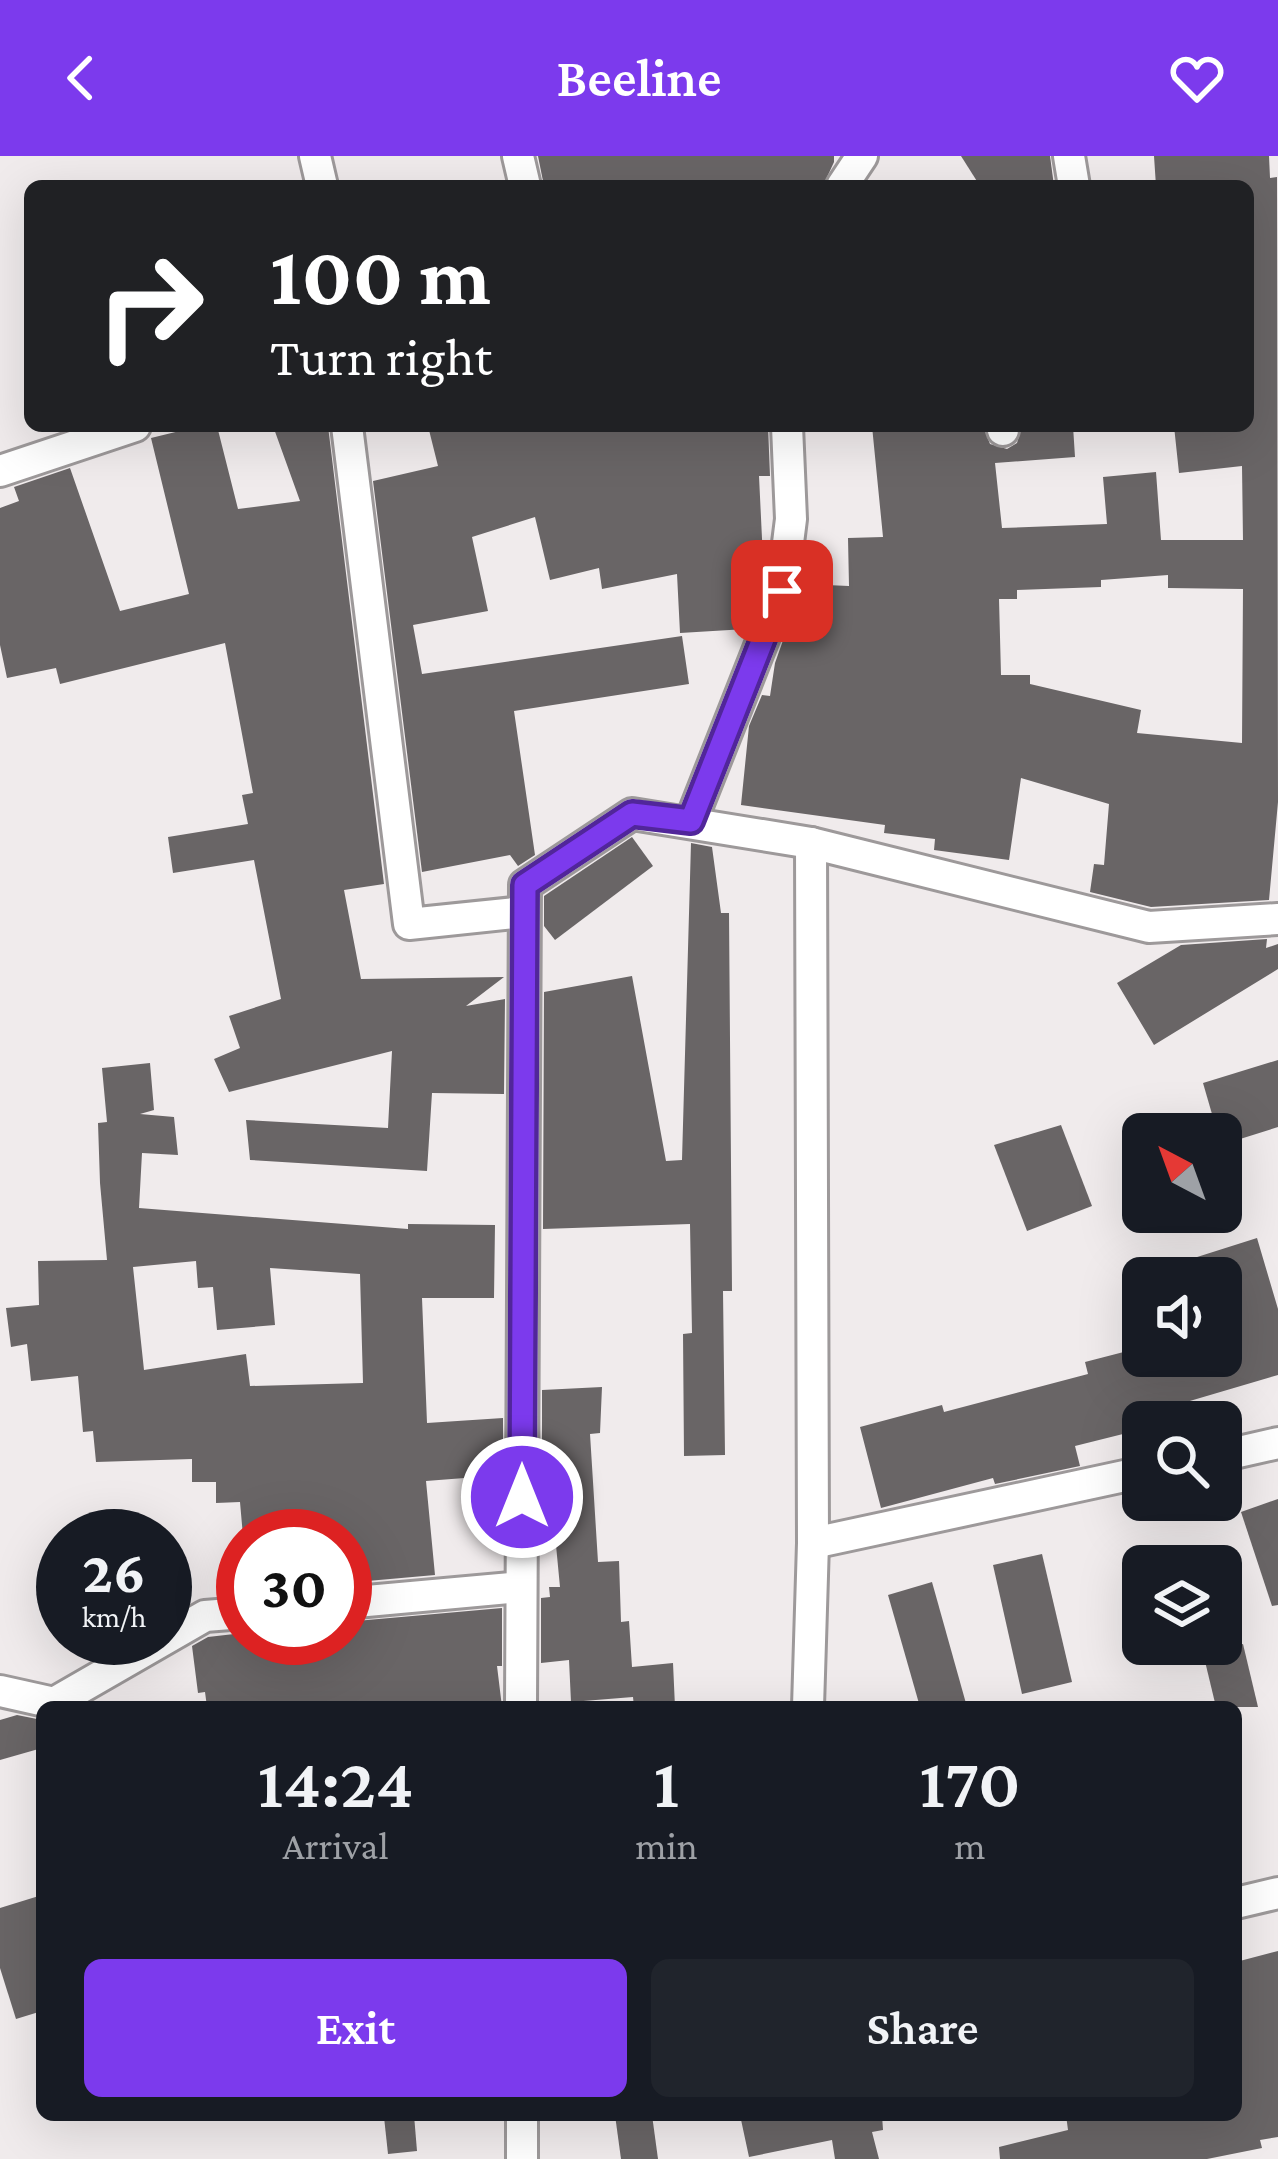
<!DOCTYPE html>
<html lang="en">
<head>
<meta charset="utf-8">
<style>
	:root { --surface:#171b24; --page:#20242c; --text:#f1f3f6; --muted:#9ea1a6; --accent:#7c3aed }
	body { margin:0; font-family:"Crimson Pro",serif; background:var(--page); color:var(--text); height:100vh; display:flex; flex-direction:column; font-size:45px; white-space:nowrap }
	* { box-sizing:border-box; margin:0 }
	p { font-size:39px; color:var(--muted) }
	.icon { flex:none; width:66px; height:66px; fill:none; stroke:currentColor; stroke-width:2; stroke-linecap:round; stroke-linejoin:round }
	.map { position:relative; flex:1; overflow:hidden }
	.details { position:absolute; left:36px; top:1545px; width:1206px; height:420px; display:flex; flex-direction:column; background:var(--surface); border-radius:18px; box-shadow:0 12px 48px #0002 }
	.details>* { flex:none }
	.guide { position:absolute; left:24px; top:24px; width:1230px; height:252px; border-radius:18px; box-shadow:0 12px 48px #0002; background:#202124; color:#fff; overflow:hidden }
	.needle { width:78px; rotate:319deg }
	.controls { position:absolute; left:1122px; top:957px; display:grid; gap:24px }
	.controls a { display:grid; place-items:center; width:120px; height:120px; border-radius:18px; background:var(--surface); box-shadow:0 12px 48px #0002; font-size:60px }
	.speed { position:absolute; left:36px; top:1353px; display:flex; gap:24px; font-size:60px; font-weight:700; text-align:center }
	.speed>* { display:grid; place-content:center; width:156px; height:156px; border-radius:50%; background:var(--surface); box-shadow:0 12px 48px #0002; line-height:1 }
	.speed small { font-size:30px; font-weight:400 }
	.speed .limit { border:18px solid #d22; background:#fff; color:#111 }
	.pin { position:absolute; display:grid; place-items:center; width:102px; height:102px; color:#fff; margin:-51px; border-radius:24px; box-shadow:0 6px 18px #0006 }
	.me { position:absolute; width:132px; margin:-66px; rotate:0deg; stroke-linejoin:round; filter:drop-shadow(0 0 9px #0008) }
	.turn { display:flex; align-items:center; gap:42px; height:252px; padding:0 48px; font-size:54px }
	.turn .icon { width:156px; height:156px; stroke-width:2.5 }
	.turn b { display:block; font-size:84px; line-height:102px }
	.eta { display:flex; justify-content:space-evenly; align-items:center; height:204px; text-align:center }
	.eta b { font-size:72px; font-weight:600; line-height:84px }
	.cta { display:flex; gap:24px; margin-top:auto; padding:24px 48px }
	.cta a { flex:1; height:138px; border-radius:18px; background:var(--accent); color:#fff; font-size:48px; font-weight:600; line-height:138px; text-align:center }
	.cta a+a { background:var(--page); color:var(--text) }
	header { display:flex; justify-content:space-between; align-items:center; height:156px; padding:0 48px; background:var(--accent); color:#fff; font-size:54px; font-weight:600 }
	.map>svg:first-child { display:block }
</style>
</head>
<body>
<header><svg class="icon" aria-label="back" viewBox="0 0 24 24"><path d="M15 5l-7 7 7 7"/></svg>Beeline<svg class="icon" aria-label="heart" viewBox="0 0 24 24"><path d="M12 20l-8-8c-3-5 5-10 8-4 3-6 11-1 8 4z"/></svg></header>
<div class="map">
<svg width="1278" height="2003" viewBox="0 0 1278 2003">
	<rect width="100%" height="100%" fill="#f0ebec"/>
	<g fill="#696566" fill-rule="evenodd">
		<polygon points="538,0 834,0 834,6 823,30 544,30"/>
		<polygon points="961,0 1050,0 1054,30 980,30"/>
		<path d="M 1154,0 L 1269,0 L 1270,22 L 1277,21 L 1278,646 L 1269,744 L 1151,751 L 1090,736 L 1094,708 L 1104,709 L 1109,648 L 1021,622 L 1009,704 L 934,694 L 935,683 L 884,677 L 885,669 L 741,649 L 749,570 L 762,539 L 770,540 L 775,507 L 803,428 L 849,430 L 848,382 L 883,381 L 872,270 L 983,270 L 990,288 L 1007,293 L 1017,287 L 1022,270 L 1073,270 L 1075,301 L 995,307 L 1002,372 L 1107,368 L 1103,321 L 1156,316 L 1161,384 L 1243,384 L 1242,310 L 1179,317 L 1174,270 L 1248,270 L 1248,30 L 1156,30 ZM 1168,419 L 1168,432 L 1243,433 L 1242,587 L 1137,577 L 1141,554 L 1030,528 L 1030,519 L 1001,519 L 999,443 L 1017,443 L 1017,434 L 1101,431 L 1101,424 Z"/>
		<polygon points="200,270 217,270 238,353 300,345 273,270 328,270 384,728 344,734 361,823 504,821 466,850 505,843 504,938 432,937 427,1015 250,1004 246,964 388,972 392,895 229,936 214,903 240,892 229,860 281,843 254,704 173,717 168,681 248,668 242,639 253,637 225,487 60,528 56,512 7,522 0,489 0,352 19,345 14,331 70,312 120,455 189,438 151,282"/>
		<polygon points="428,270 768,270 770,320 759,320 764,424 746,473 680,477 677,418 602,433 599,412 550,424 535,361 472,381 488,455 413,469 422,518 682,480 689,528 514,555 535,699 518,710 510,699 422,716 373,325 438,310"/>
		<polygon points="632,681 653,710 555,784 544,770 544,740"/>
		<polygon points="691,687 712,691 721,757 729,757 732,1135 723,1135 725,1299 684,1300 683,1178 692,1177 690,1068 543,1073 544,836 632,820 666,1005 682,1004"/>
		<polygon points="1267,783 1266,792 1278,788 1278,813 1154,889 1117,827 1181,789"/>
		<polygon points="1278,904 1278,971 1221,989 1203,927"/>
		<path d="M 150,907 L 154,954 L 140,958 L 174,961 L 178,999 L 142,997 L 139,1052 L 408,1073 L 408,1068 L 495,1069 L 494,1142 L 422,1142 L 427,1267 L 503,1262 L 503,1319 L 426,1325 L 435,1419 L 345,1427 L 345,1380 L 243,1380 L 240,1346 L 216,1347 L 216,1326 L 192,1326 L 192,1303 L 96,1306 L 93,1275 L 83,1276 L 78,1220 L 31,1225 L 27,1188 L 11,1191 L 6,1152 L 39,1149 L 38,1105 L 107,1104 L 100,1027 L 98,967 L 107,966 L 102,912 ZM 196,1105 L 198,1132 L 213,1131 L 217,1174 L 275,1169 L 270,1112 L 360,1118 L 363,1227 L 250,1230 L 246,1198 L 144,1214 L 133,1111 Z"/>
		<polygon points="1061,969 1092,1050 1027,1075 994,989"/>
		<polygon points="1257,1082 1278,1153 1278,1219 1183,1247 1188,1266 1143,1266 1143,1273 1075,1290 1080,1310 995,1328 993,1322 881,1352 860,1271 942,1249 944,1256 1088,1218 1085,1206 1143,1191 1143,1200 1221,1200 1221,1122 1154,1122 1153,1115"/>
		<polygon points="602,1231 600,1277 590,1278 598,1406 619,1405 621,1466 629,1465 632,1511 673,1507 675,1551 634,1551 633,1541 571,1546 569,1504 541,1507 541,1442 550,1441 549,1431 560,1431 549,1316 542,1316 542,1234"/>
		<polygon points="1278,1343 1278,1449 1272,1450 1241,1356"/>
		<polygon points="1042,1398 1072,1526 1022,1538 993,1409"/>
		<polygon points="932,1426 967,1551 920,1551 888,1439"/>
		<polygon points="502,1452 502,1510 497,1510 502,1551 207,1551 205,1536 198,1537 192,1490 208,1481 243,1477 243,1482 345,1482 345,1466"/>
		<polygon points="1243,1488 1258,1551 1216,1551 1203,1497"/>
		<polygon points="17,1559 42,1564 42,1592 0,1604 0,1564"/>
		<polygon points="42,1739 42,1855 16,1863 0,1812 0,1752"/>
		<polygon points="1278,1795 1278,1981 1260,1984 1262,1992 1207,2003 1000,2003 999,1991 1068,1974 1066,1959 1236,1959 1236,1806"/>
		<polygon points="414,1959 417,1995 388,1998 384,1961"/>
		<polygon points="615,1959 652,1959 658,2003 621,2003"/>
		<polygon points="740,1959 882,1959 883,1974 872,1976 879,2003 835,2003 832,1984 749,2001"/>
	</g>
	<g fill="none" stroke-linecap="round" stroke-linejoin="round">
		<g stroke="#9d999a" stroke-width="36">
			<g id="minor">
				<polyline points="315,0 322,30"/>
				<polyline points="518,0 525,30"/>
				<polyline points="1069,0 1074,30"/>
				<polyline points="842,30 862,0"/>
				<polyline points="347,270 409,768 524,756"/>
				<polyline points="1002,270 1003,274"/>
				<polyline points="0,315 135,270"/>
				<polyline points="691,665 782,435 791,363 787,270"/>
				<polyline points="1221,1300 1278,1287"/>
				<polyline points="813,1387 1143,1316"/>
				<polyline points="345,1447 521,1431"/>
				<polyline points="0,1535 54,1547 205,1460 243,1457"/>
				<polyline points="521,1551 525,729 632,658 811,687 1149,771 1278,763"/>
				<polyline points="808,1551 813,1387 811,687"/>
				<polyline points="1236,1747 1278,1737"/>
				<polyline points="522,1959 522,2003"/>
			</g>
		</g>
		<use href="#minor" stroke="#fff" stroke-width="30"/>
	</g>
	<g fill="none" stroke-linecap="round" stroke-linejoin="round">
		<g stroke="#51269a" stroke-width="30">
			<polyline id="route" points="522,1341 525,729 632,658 691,665 782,435"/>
		</g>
		<use href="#route" stroke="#7c3aed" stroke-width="21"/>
	</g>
</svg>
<div class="controls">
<a><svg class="needle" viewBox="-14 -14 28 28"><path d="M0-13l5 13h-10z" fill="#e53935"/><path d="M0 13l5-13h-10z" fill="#9ea1a6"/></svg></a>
<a><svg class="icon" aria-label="sound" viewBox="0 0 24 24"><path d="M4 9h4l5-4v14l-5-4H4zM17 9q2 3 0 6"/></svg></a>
<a><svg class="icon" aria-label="search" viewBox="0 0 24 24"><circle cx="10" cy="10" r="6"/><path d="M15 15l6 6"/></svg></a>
<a><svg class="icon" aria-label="layers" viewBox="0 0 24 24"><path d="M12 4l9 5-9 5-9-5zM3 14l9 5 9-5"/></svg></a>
</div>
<div class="speed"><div>26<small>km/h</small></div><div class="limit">30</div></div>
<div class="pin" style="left:782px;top:435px;background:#d93025"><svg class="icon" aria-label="arrive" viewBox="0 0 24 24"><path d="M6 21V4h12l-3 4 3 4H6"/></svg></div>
<svg class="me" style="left:522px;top:1341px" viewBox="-20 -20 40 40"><circle r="17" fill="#7c3aed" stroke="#fff" stroke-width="3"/><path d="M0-11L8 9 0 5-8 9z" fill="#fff"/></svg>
<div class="guide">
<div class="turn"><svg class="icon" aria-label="right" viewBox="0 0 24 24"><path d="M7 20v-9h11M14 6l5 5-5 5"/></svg><div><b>100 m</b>Turn right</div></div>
</div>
<section class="details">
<div class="eta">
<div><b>14:24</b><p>Arrival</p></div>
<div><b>1</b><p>min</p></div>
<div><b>170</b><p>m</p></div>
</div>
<div class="cta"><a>Exit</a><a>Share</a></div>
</section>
</div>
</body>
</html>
